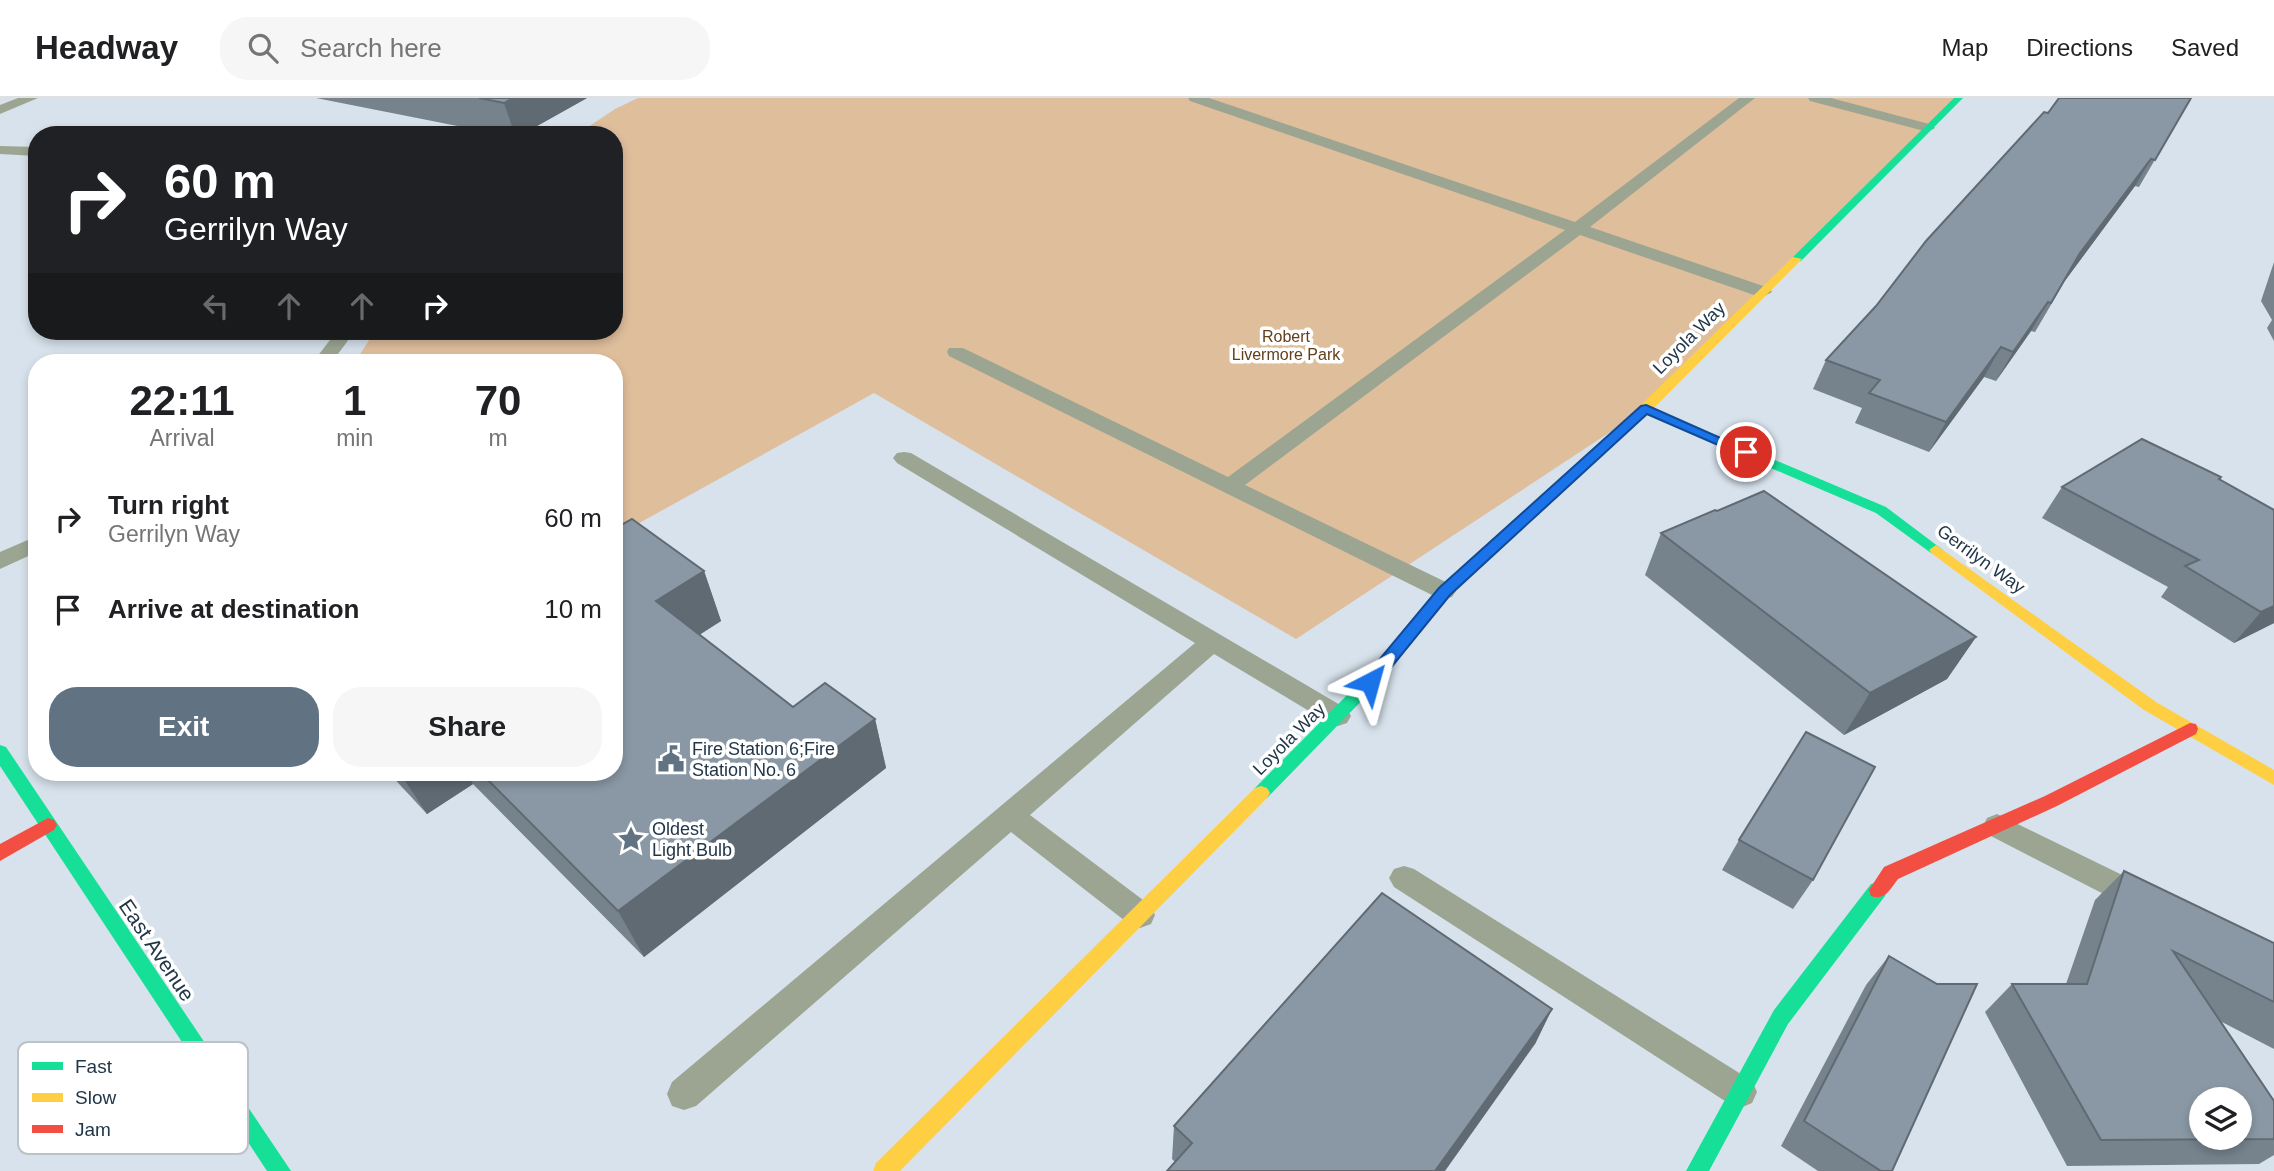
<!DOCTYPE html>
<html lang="en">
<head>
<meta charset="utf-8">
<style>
	:root { --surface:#fff; --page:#f6f6f6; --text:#202124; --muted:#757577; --line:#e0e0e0; --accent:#617382 }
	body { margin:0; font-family:Helvetica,sans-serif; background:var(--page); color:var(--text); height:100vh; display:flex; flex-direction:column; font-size:26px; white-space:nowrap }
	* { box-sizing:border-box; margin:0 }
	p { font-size:23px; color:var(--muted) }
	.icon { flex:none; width:38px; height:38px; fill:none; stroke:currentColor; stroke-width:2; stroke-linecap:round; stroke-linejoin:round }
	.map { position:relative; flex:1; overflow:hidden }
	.panel { position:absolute; left:28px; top:256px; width:595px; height:427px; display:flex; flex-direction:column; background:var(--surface); border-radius:28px; box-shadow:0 4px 10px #0003 }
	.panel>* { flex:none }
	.banner { position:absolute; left:28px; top:28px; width:595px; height:214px; border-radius:28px; box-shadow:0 4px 10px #0003; background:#202124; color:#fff; overflow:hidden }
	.fabs { position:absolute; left:2189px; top:989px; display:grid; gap:14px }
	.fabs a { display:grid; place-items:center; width:63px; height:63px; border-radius:50%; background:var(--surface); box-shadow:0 4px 10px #0003; font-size:35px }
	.pin { position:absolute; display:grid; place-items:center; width:60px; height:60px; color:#fff; margin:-30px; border:4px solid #fff; border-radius:50%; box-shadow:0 2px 7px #0007 }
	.me { position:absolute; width:77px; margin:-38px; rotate:39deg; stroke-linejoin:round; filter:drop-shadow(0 0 5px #0008) }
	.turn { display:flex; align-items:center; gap:24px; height:147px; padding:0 21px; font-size:32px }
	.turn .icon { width:91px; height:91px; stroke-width:2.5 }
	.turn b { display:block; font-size:49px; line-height:60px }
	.lanes { display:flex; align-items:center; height:66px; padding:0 21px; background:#0003; justify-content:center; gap:35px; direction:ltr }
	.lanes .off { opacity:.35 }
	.eta { display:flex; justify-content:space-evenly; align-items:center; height:119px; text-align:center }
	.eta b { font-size:42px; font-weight:700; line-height:49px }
	.cta { display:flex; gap:14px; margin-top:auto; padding:14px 21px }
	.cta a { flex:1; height:80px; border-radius:28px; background:var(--accent); color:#fff; font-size:28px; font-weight:700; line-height:80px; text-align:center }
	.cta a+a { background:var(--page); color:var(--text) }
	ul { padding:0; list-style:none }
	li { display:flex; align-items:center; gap:21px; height:91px; padding:0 21px }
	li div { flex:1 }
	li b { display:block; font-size:26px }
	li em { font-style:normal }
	header { display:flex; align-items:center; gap:42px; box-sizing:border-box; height:98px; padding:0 35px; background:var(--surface); border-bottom:2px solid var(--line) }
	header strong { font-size:33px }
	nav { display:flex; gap:38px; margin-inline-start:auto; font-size:24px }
	.search { width:490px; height:63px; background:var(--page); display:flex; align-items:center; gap:18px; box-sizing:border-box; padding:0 24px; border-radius:28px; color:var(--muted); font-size:26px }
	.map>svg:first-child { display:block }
</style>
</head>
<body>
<header>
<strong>Headway</strong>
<div class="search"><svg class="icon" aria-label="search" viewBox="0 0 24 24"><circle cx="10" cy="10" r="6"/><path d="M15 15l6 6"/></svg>Search here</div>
<nav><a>Map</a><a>Directions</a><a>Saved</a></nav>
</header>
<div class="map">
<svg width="2274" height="1073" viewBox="0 0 2274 1073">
	<rect width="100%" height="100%" fill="#d7e2ec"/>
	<polygon fill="#dfbe9c" points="638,0 1959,0 1645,311 1296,541 874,295 614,439 614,264 355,264 375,233 614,233 614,37 576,37 615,11"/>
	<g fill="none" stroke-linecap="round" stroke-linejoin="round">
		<g fill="#9ca592" fill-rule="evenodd">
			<polygon points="18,0 38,0 0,16 0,7"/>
			<polygon points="1188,0 1209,0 1575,124 1739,0 1755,0 1590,129 1769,190 1772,194 1763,199 1757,198 1580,137 1245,387 1452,487 1456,493 1452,499 1444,501 1436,499 949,258 947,254 949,250 963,250 1228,379 1565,132 1190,3"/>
			<polygon points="1808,0 1831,0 1933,27 1935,30 1928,34 1810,3"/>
			<polygon points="0,48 37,49 37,58 0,56"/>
			<polygon points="337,233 355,233 332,264 313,264"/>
			<polygon points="904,354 911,355 1347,611 1351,618 1347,625 1338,628 1329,625 1214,556 1030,717 1151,808 1155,817 1151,826 1140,830 1129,826 1011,734 696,1008 684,1012 672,1008 667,996 672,984 1195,545 897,365 893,360 897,355"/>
			<polygon points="37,438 37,454 0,471 0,454"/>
			<polygon points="1997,716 2151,791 2155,800 2151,809 2140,813 2129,809 1987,736 1983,728 1987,720"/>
			<polygon points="1404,768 1414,771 1752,983 1757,994 1752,1005 1740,1010 1728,1005 1394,789 1389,780 1394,771"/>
		</g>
		<g fill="#16e098" fill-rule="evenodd">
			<polygon points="1954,0 1963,0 1801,163 1793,163 1793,159"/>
			<polygon points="1645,307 1886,409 1943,452 1941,455 1931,455 1876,415 1640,314 1639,311"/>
			<polygon points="1581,365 1586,366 1588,369 1586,372 1449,497 1376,588 1267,700 1261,702 1255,700 1252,695 1255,690 1364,580 1439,489 1576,366"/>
			<polygon points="0,647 6,649 291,1073 267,1073 0,668"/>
			<polygon points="1878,784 1885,786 1887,792 1885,798 1788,926 1709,1073 1686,1073 1774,912 1871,786"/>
		</g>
		<g fill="#ffcf43" fill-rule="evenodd">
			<polygon points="1793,159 1802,161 1650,314 1586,372 1576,372 1574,369 1576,366 1640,308"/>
			<polygon points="1936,447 2156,604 2274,672 2274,687 2144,612 1931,455 1929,452"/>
			<polygon points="1261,688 1267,690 1270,695 1267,700 900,1073 873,1073 876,1065 1255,690"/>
		</g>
		<g fill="#f24e42" fill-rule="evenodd">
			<path d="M 2190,625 L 2196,626 L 2198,631 L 2196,636 L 2057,708 L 1898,781 C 1890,791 1885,803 1871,798 L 1869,792 L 1884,769 L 2045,698 Z"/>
			<polygon points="48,720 54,722 57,727 54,732 0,763 0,746"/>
		</g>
	</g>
	<g fill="#76838d">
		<polygon points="316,0 587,0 521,37 503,37"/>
		<polygon points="2191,0 2139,89 2135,88 2064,184 2035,234 2031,233 1996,283 1984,279 1929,354 1855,325 1862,310 1813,291 1826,262 1876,208 2048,15"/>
		<polygon points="2274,164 2274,243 2267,230 2272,222 2261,203"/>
		<polygon points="2221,379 2220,381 2274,525 2234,545 2161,499 2168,489 2042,420 2062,389"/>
		<polygon points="1717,413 1976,539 1947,581 1844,637 1645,477 1661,435"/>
		<polygon points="704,473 721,523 699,537 793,609 875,621 886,670 644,859 473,686 427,716 388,674 614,674"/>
		<polygon points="1739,742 1813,782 1793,811 1722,772"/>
		<polygon points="2124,773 2274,845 2274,951 2220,923 2274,1003 2274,1057 2259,1066 2067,1068 1985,914 2012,886 2066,886 2095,802"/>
		<polygon points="1889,858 1892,1073 1818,1073 1781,1048 1866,887"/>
		<polygon points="1552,911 1535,946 1175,1064 1172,1061 1174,1028"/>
	</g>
	<g fill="#606a73">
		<polygon points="513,0 587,0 521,37 515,37 504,5"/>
		<polygon points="2151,61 2135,88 2064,184 2035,234 2080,155"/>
		<polygon points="2048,204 2031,233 1996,283 2013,254"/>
		<polygon points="2001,249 1984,279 1929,354 1946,324"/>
		<polygon points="704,473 721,523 674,553 656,503"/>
		<polygon points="2274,508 2274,525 2234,545 2261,514"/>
		<polygon points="1976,539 1947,581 1844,637 1870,595"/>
		<polygon points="875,621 886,670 644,859 618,813"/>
		<polygon points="399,674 465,674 473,686 427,716"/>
		<polygon points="1552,911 1535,946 1445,1073 1435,1073"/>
	</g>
	<g fill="#8998a4" stroke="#606a73" stroke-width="2" fill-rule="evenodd">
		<polygon points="479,0 513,0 504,5"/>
		<polygon points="2059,0 2191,0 2155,62 2151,61 2080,155 2051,205 2048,204 2013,254 2001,249 1946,324 1869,295 1880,282 1826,262 1876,208 1926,143 2044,14 2048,15"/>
		<polygon points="2142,341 2221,379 2219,381 2274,412 2274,508 2261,514 2185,468 2199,462 2062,389"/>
		<polygon points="1764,393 1976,539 1870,595 1661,435 1715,412 1717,413"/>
		<polygon points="632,421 704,473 656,503 793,609 825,585 875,621 618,813 480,674 614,674 614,431"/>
		<polygon points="1806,634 1875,669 1813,782 1739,742"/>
		<path d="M 2124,773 L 2274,845 L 2274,904 L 2173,853 L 2274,1003 L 2274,1041 L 2101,1042 L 2012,886 L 2087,886 ZM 2202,1001 L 2240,1001 L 2240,1040 L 2202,1040 Z"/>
		<polygon points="1382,795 1552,911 1435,1073 1167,1073 1192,1045 1174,1028"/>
		<polygon points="1889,858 1937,886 1977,886 1892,1073 1881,1073 1804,1023"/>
	</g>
	<polygon fill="#1a73e8" stroke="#114b97" stroke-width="2" points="1646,307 1752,354 1746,358 1741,357 1647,316 1450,497 1376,588 1364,588 1362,584 1364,580 1439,490 1641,308"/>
	<defs>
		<g id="civic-bare" transform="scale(2.1)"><path d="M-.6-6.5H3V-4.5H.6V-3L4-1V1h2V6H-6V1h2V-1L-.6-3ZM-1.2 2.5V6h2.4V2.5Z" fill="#617382" stroke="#fff" stroke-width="2.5" paint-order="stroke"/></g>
		<g id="sight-bare" transform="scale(2.1)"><path d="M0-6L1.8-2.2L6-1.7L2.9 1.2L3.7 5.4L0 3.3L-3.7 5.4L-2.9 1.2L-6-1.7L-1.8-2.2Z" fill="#617382" stroke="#fff" stroke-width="2.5" paint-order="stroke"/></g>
	</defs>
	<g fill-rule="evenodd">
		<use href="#civic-bare" x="671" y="661"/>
		<use href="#sight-bare" x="631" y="741"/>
	</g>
	<g text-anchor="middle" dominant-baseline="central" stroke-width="7" stroke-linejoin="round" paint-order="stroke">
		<g font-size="16" fill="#63401b" stroke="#fff">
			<text x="1286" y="238">Robert<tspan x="1286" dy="18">Livermore Park</tspan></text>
		</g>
		<g font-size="18" fill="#213749" stroke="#fff">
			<text transform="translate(1689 240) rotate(-45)">Loyola Way</text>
			<text transform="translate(1981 461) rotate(36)">Gerrilyn Way</text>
			<text transform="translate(1289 641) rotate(-45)">Loyola Way</text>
		</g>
		<g font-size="18" fill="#213749" stroke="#fff" text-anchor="start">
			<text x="692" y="651">Fire Station 6;Fire<tspan x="692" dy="21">Station No. 6</tspan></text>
			<text x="652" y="731">Oldest<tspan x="652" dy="21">Light Bulb</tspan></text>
		</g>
		<g font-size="21" fill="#213749" stroke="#fff">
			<text transform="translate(157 852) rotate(56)">East Avenue</text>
		</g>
	</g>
	<rect x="18" y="944" width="230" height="112" rx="10" fill="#fff" stroke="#bcc3c8" stroke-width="2"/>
	<rect x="32" y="964" width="31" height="8" fill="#16e098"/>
	<rect x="32" y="995" width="31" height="9" fill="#ffcf43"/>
	<rect x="32" y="1027" width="31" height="8" fill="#f24e42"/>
	<g font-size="19" fill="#213749">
		<text x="75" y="975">Fast</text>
		<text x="75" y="1006">Slow</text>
		<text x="75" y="1038">Jam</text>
	</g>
</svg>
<div class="fabs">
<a><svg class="icon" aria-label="layers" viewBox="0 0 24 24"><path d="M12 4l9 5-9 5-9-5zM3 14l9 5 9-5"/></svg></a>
</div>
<div class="pin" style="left:1746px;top:354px;background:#d93025"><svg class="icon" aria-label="arrive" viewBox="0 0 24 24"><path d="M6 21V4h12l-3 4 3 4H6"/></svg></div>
<svg class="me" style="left:1370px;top:584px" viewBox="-20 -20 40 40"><path d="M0-17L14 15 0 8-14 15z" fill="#1a73e8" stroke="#fff" stroke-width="4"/></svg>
<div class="banner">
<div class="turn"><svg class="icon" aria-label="right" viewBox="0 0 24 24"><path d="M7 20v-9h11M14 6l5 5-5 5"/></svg><div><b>60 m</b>Gerrilyn Way</div></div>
<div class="lanes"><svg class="icon off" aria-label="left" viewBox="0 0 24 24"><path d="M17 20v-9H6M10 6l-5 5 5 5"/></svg><svg class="icon off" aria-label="ahead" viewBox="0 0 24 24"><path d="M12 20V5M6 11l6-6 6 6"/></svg><svg class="icon off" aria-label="ahead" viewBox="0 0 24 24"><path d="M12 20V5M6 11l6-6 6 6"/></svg><svg class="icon" aria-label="right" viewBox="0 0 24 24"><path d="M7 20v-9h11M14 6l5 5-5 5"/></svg></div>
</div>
<section class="panel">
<div class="eta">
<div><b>22:11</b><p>Arrival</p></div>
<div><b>1</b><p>min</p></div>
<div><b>70</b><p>m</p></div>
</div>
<ul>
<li><svg class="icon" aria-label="right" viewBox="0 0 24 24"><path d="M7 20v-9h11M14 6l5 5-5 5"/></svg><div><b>Turn right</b><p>Gerrilyn Way</p></div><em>60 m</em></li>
<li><svg class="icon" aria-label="arrive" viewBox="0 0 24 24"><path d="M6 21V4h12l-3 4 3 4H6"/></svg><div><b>Arrive at destination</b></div><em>10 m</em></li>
</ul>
<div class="cta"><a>Exit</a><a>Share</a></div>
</section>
</div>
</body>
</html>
